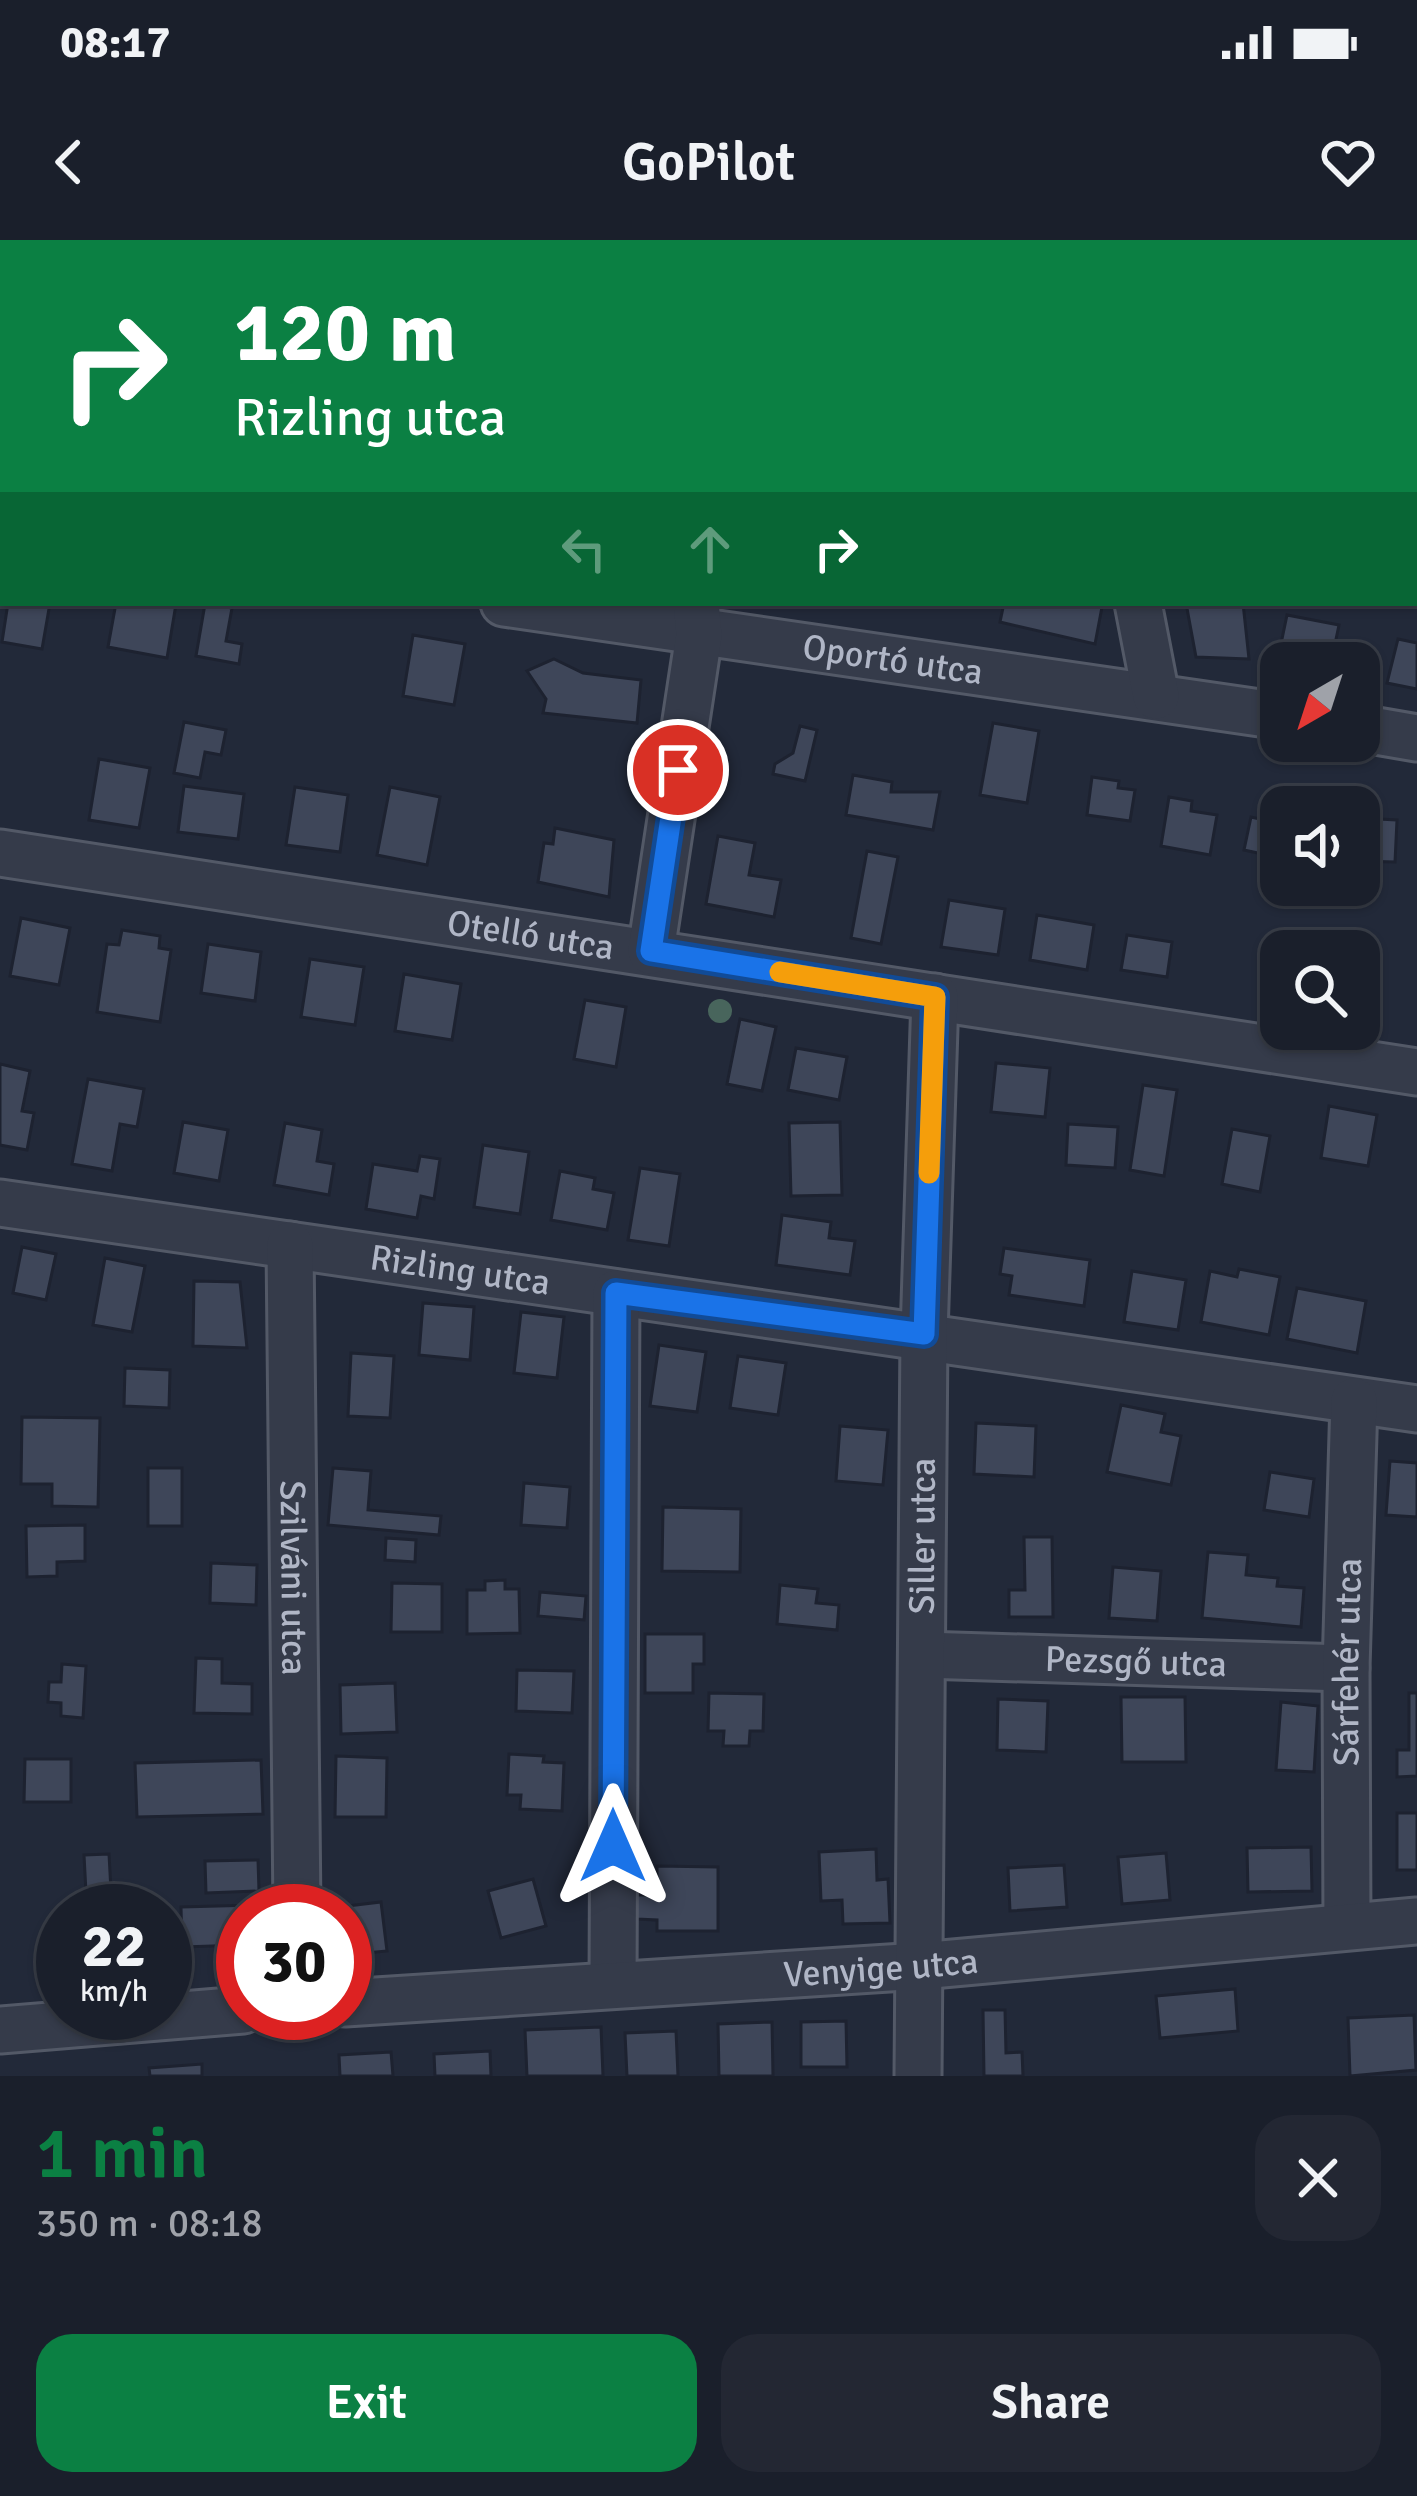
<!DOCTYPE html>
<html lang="en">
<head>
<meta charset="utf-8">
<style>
	:root { --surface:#1a1f2b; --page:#232733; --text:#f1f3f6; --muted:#9fa2a9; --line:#383d47; --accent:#0b8043 }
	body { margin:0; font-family:Signika,sans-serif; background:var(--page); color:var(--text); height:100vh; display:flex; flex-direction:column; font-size:45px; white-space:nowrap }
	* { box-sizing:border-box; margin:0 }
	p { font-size:39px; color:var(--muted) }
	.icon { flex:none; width:66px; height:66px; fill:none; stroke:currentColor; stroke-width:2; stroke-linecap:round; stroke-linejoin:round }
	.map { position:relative; height:1836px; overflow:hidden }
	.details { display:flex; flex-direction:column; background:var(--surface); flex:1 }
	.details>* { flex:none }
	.banner { position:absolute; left:0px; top:0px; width:1419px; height:366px; box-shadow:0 3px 9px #0004,0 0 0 3px var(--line); background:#0b8043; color:#fff; overflow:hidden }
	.needle { width:78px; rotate:219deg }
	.buttons { position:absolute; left:1260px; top:402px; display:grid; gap:24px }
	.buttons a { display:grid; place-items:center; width:120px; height:120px; border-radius:24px; background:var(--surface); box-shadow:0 3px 9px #0004,0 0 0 3px var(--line); font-size:60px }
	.speed { position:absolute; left:36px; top:1644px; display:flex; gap:24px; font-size:60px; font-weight:700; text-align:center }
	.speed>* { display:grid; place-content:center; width:156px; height:156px; border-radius:50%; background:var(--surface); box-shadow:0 3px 9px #0004,0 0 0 3px var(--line); line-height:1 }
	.speed small { font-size:30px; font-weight:400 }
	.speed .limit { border:18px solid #d22; background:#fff; color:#111 }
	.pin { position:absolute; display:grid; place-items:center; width:102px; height:102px; color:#fff; margin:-51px; border:6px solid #fff; border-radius:50%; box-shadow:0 3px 12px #0007 }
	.me { position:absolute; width:132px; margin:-66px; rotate:0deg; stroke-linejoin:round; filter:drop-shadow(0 0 9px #0008) }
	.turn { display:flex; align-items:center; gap:42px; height:252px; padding:0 36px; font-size:54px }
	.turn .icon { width:156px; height:156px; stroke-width:2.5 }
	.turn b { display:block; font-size:84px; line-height:102px }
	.lanes { display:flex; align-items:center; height:114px; padding:0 36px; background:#0003; justify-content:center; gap:60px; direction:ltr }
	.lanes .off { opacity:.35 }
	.round { display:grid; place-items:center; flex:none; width:126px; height:126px; border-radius:36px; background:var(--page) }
	.summary { display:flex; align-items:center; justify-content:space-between; height:204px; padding:0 36px }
	h1 { font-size:72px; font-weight:600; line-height:90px; color:var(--accent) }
	.button { display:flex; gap:24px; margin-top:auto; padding:24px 36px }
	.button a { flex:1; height:138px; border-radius:36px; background:var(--accent); color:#fff; font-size:48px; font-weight:600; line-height:138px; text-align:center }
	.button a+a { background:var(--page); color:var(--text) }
	.status { display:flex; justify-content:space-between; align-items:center; height:84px; padding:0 60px; background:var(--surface); direction:ltr }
	.status svg { height:33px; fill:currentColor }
	header { display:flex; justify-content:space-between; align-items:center; height:156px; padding:0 36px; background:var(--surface); font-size:54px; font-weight:600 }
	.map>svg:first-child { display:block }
</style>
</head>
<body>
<div class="status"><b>08:17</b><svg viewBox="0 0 49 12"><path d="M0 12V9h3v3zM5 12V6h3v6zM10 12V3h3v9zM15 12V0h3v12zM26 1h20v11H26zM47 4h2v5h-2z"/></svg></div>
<header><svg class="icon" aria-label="back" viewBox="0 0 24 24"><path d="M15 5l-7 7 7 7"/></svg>GoPilot<svg class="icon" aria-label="heart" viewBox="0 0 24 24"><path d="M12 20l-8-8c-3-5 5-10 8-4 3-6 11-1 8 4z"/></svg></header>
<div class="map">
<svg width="1417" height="1836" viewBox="0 0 1417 1836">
	<rect width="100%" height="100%" fill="#222939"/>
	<g fill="#3e4659" stroke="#1d2230" stroke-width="3">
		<polygon points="8,363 50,363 42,409 2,402"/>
		<polygon points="116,363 176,364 167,418 108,407"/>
		<polygon points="1004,363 1096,363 1102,367 1095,404 1000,382"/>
		<polygon points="1186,363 1243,363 1249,419 1196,417"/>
		<polygon points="205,364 232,368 226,401 242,404 239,424 196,416"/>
		<polygon points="1287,375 1339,385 1331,423 1277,423"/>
		<polygon points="413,395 465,404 454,465 403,456"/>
		<polygon points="1398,399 1417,403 1417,449 1387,443"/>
		<polygon points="554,419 583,433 641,440 637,483 543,473 546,459 527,431"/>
		<polygon points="184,482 226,490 221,515 205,512 200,538 174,533"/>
		<polygon points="993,483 1039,491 1027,563 980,555"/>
		<polygon points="800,486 817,490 805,541 773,534 775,524 793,513"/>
		<polygon points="99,519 150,528 139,588 89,580"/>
		<polygon points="853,535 892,542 891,552 940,552 933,590 846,575"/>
		<polygon points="1092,537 1119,541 1118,548 1135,550 1130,581 1087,575"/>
		<polygon points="184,546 244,554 238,599 178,592"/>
		<polygon points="295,547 348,555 340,612 286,605"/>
		<polygon points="390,547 440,557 427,625 377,615"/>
		<polygon points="1169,557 1192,561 1191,571 1217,575 1210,615 1161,606"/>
		<polygon points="1276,563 1298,567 1281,567 1281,618 1244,610 1251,577 1273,582"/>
		<polygon points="1359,578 1397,580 1395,622 1359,621"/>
		<polygon points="555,588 614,600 609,657 538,642 544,603 553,604"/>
		<polygon points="718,596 755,603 749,635 781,640 774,677 706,664"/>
		<polygon points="867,611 898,617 881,704 851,698"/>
		<polygon points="949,660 1005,669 998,715 941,707"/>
		<polygon points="1037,675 1094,685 1087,730 1030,720"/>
		<polygon points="21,678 70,688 59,745 10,736"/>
		<polygon points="122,690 160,696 159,708 171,710 160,782 97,772 107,704 119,705"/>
		<polygon points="1127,695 1172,702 1167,737 1121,730"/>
		<polygon points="208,704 261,712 255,761 201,753"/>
		<polygon points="310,719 364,727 355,785 301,777"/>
		<polygon points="1359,720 1376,723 1368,767 1359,765"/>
		<polygon points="404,734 461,744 452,800 395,791"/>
		<polygon points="585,760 626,767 616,827 574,819"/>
		<polygon points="740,779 776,787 762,851 727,844"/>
		<polygon points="796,808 847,817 839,860 788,850"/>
		<polygon points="996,823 1050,828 1045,877 991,872"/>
		<polygon points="0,824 30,831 22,871 34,873 27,910 0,905"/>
		<polygon points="88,839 144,849 137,887 120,884 112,931 72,924"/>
		<polygon points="1143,845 1177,850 1164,936 1130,930"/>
		<polygon points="1329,866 1377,875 1368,926 1321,918"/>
		<polygon points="183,882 228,890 219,941 174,933"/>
		<polygon points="840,882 842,955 791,956 789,883"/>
		<polygon points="285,883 322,890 317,921 334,924 329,955 274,945"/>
		<polygon points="1068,884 1118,887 1115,928 1066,925"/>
		<polygon points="1232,889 1270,896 1260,952 1222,944"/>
		<polygon points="483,905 529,912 520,974 474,967"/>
		<polygon points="420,916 440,919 434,959 421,956 417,978 366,969 373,924 417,931"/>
		<polygon points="640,928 680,934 669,1006 628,1000"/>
		<polygon points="560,931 595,938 593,949 614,953 607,990 551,980"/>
		<polygon points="782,975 831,982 829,998 855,1001 850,1035 776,1025"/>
		<polygon points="22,1007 56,1014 46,1060 13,1053"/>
		<polygon points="1004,1008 1090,1020 1084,1066 1009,1055 1012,1036 1000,1034"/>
		<polygon points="105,1018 145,1026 132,1092 93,1085"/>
		<polygon points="1239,1029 1280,1037 1269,1095 1201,1082 1210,1031 1237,1037"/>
		<polygon points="1132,1031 1186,1040 1178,1090 1124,1082"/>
		<polygon points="194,1041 240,1042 247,1108 193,1106"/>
		<polygon points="1297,1048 1366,1061 1357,1113 1287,1099"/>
		<polygon points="423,1063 474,1067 470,1120 419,1115"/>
		<polygon points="521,1072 564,1077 557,1138 514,1133"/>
		<polygon points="659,1105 706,1112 697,1172 650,1166"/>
		<polygon points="351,1113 394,1116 390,1178 348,1176"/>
		<polygon points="738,1116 786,1123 778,1175 730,1168"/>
		<polygon points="125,1128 170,1130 169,1168 124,1166"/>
		<polygon points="1121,1165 1165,1174 1161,1192 1181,1196 1171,1245 1107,1232"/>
		<polygon points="22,1177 100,1178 98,1267 52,1266 52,1244 21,1244"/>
		<polygon points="976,1183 1036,1186 1034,1237 974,1234"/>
		<polygon points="840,1186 888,1190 883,1245 836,1241"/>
		<polygon points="1390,1221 1417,1223 1417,1277 1386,1275"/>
		<rect x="148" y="1228" width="34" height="58"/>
		<polygon points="333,1228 371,1231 368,1270 441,1276 439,1295 328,1285"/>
		<polygon points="1270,1232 1314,1239 1309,1277 1264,1270"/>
		<polygon points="524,1243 570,1247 567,1288 521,1285"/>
		<polygon points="663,1267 741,1269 740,1332 662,1331"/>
		<polygon points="85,1285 85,1321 57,1322 57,1336 27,1337 26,1286"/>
		<polygon points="1024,1297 1052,1297 1053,1377 1009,1377 1009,1350 1025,1350"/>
		<polygon points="386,1298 416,1300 415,1322 385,1320"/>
		<polygon points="1208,1312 1248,1315 1246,1335 1278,1338 1277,1346 1304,1348 1301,1387 1202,1378"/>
		<polygon points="211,1323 257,1325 256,1365 210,1363"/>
		<polygon points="1113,1327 1161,1331 1157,1381 1109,1378"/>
		<polygon points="505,1340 505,1349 519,1349 520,1393 467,1394 467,1350 485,1350 485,1341"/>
		<polygon points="392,1343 442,1344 442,1392 391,1392"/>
		<polygon points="780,1345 818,1349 816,1363 839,1365 837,1390 777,1384"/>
		<polygon points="540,1352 586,1356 584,1380 538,1376"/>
		<polygon points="645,1394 704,1394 704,1424 693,1424 693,1453 645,1453"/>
		<polygon points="196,1418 222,1419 222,1443 252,1444 252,1474 194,1473"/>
		<polygon points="62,1424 86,1426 83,1478 61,1476 61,1463 48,1462 49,1442 61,1442"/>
		<polygon points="517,1430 574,1431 572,1473 516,1471"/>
		<polygon points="395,1443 397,1492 341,1494 340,1445"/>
		<polygon points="709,1453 764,1454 763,1491 750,1491 749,1506 723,1506 724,1491 708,1491"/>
		<polygon points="1409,1453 1417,1453 1417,1536 1397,1537 1397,1510 1409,1510"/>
		<polygon points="1121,1457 1185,1457 1186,1522 1122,1522"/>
		<polygon points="998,1459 1048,1461 1046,1512 997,1510"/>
		<polygon points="1281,1462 1318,1466 1314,1532 1276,1530"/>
		<polygon points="509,1514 544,1516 543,1522 564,1523 562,1571 520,1569 521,1555 507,1555"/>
		<polygon points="336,1516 387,1518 386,1577 335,1577"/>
		<polygon points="25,1519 71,1519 71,1562 24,1562"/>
		<polygon points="261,1520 263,1574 137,1577 135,1523"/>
		<rect x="1397" y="1573" width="20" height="57"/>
		<polygon points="1311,1607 1312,1651 1248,1652 1247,1608"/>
		<polygon points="876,1609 877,1640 888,1639 890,1683 843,1684 842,1660 821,1661 819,1612"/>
		<polygon points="1166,1613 1170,1660 1122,1664 1118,1617"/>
		<polygon points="109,1614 111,1651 131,1650 132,1671 87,1671 84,1615"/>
		<polygon points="258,1620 259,1651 206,1653 205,1621"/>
		<polygon points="1064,1625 1067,1667 1010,1671 1008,1628"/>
		<polygon points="657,1626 718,1627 718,1691 657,1691 657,1680 636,1679 636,1655 657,1655"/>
		<polygon points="533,1639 546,1686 501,1698 488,1651"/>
		<polygon points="381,1662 387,1711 345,1715 345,1671 331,1668"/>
		<polygon points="256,1665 256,1671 243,1671 243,1705 182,1707 181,1667"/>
		<polygon points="1235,1749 1238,1791 1160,1798 1156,1756"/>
		<polygon points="983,1770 1005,1770 1006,1813 1022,1812 1023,1836 984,1836"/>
		<polygon points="1414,1775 1416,1830 1350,1836 1348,1778"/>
		<polygon points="846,1781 847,1827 801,1827 801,1782"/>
		<polygon points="772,1782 773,1836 719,1836 718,1784"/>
		<polygon points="601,1787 603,1836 527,1836 525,1790"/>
		<polygon points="676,1791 678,1836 627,1836 625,1793"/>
		<polygon points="490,1811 491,1836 435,1836 434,1814"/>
		<polygon points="391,1812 393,1836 340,1836 339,1815"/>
		<polygon points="202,1824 202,1836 150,1836 149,1828"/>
	</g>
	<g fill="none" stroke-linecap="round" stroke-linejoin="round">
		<g stroke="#535967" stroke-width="51">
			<g id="minor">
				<polyline points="631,0 631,3"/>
				<polyline points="251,3 267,0"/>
				<polyline points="0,50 3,50"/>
				<polyline points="1416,146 1417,151"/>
				<polyline points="0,281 3,281"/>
				<path id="s1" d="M 504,363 L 1281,476"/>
				<polyline points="1138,363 1156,456"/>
				<polyline points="1359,488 1417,498"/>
				<path id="s2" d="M 0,613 L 1417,832"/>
				<polyline points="651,711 699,395 696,363"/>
				<path id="s3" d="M 0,963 L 1417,1169"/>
				<path id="s4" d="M 290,1005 L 297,1671"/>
				<path id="s5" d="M 923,1415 L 1346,1428"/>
				<path id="s6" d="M 1347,1686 L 1346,1428 L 1354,1161"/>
				<polyline points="613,1744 616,1053"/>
				<path id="s7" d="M 345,1763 L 920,1726 L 1417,1681"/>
				<polyline points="0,1790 243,1770"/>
				<path id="s8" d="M 918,1836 L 924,1094 L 935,757"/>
			</g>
		</g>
		<use href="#minor" stroke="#353b4a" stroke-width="45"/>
	</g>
	<circle fill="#48655c" cx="720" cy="771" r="12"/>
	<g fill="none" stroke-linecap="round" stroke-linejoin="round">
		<g stroke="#114b97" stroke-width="30">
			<polyline id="route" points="613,1606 616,1053 924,1094 935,757 651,711 678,530"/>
		</g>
		<use href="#route" stroke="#1a73e8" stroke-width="21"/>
		<polyline stroke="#f59e0b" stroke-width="21" points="780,732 935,757 929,933"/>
	</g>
	<g text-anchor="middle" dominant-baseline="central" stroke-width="9" stroke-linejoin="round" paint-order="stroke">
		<g font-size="36" fill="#b0b6c6" stroke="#1b212e">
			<text stroke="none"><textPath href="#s1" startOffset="393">Oportó utca</textPath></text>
			<text stroke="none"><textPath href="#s2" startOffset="537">Otelló utca</textPath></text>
			<text stroke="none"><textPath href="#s3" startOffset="465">Rizling utca</textPath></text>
			<text stroke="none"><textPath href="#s8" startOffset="540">Siller utca</textPath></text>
			<text stroke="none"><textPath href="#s4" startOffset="333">Szilváni utca</textPath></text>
			<text stroke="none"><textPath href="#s5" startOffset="213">Pezsgő utca</textPath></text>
			<text stroke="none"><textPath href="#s6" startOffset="264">Sárfehér utca</textPath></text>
			<text stroke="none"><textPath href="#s7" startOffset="537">Venyige utca</textPath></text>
		</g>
	</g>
</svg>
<div class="buttons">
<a><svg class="needle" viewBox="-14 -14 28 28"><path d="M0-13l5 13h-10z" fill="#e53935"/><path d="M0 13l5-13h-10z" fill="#9fa2a9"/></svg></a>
<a><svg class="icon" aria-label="sound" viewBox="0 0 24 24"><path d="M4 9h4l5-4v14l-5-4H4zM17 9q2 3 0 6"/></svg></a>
<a><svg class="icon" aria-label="search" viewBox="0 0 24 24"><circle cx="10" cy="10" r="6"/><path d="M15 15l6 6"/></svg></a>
</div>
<div class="speed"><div>22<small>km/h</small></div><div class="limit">30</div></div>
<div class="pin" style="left:678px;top:530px;background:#d93025"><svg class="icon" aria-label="arrive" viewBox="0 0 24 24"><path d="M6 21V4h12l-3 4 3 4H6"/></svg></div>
<svg class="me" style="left:613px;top:1606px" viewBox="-20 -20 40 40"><path d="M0-17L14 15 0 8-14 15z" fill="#1a73e8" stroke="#fff" stroke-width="4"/></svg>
<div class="banner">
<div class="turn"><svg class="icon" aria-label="right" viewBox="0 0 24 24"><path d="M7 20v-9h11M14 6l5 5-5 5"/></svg><div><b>120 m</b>Rizling utca</div></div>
<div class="lanes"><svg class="icon off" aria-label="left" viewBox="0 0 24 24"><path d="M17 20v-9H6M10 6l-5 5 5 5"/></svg><svg class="icon off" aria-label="ahead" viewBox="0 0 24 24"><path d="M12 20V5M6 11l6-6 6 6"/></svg><svg class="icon" aria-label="right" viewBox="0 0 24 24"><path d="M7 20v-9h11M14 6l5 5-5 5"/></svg></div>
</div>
</div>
<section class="details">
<div class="summary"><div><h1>1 min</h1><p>350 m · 08:18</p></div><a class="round"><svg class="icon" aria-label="close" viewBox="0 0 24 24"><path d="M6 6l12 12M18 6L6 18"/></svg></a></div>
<div class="button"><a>Exit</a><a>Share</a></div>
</section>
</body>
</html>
